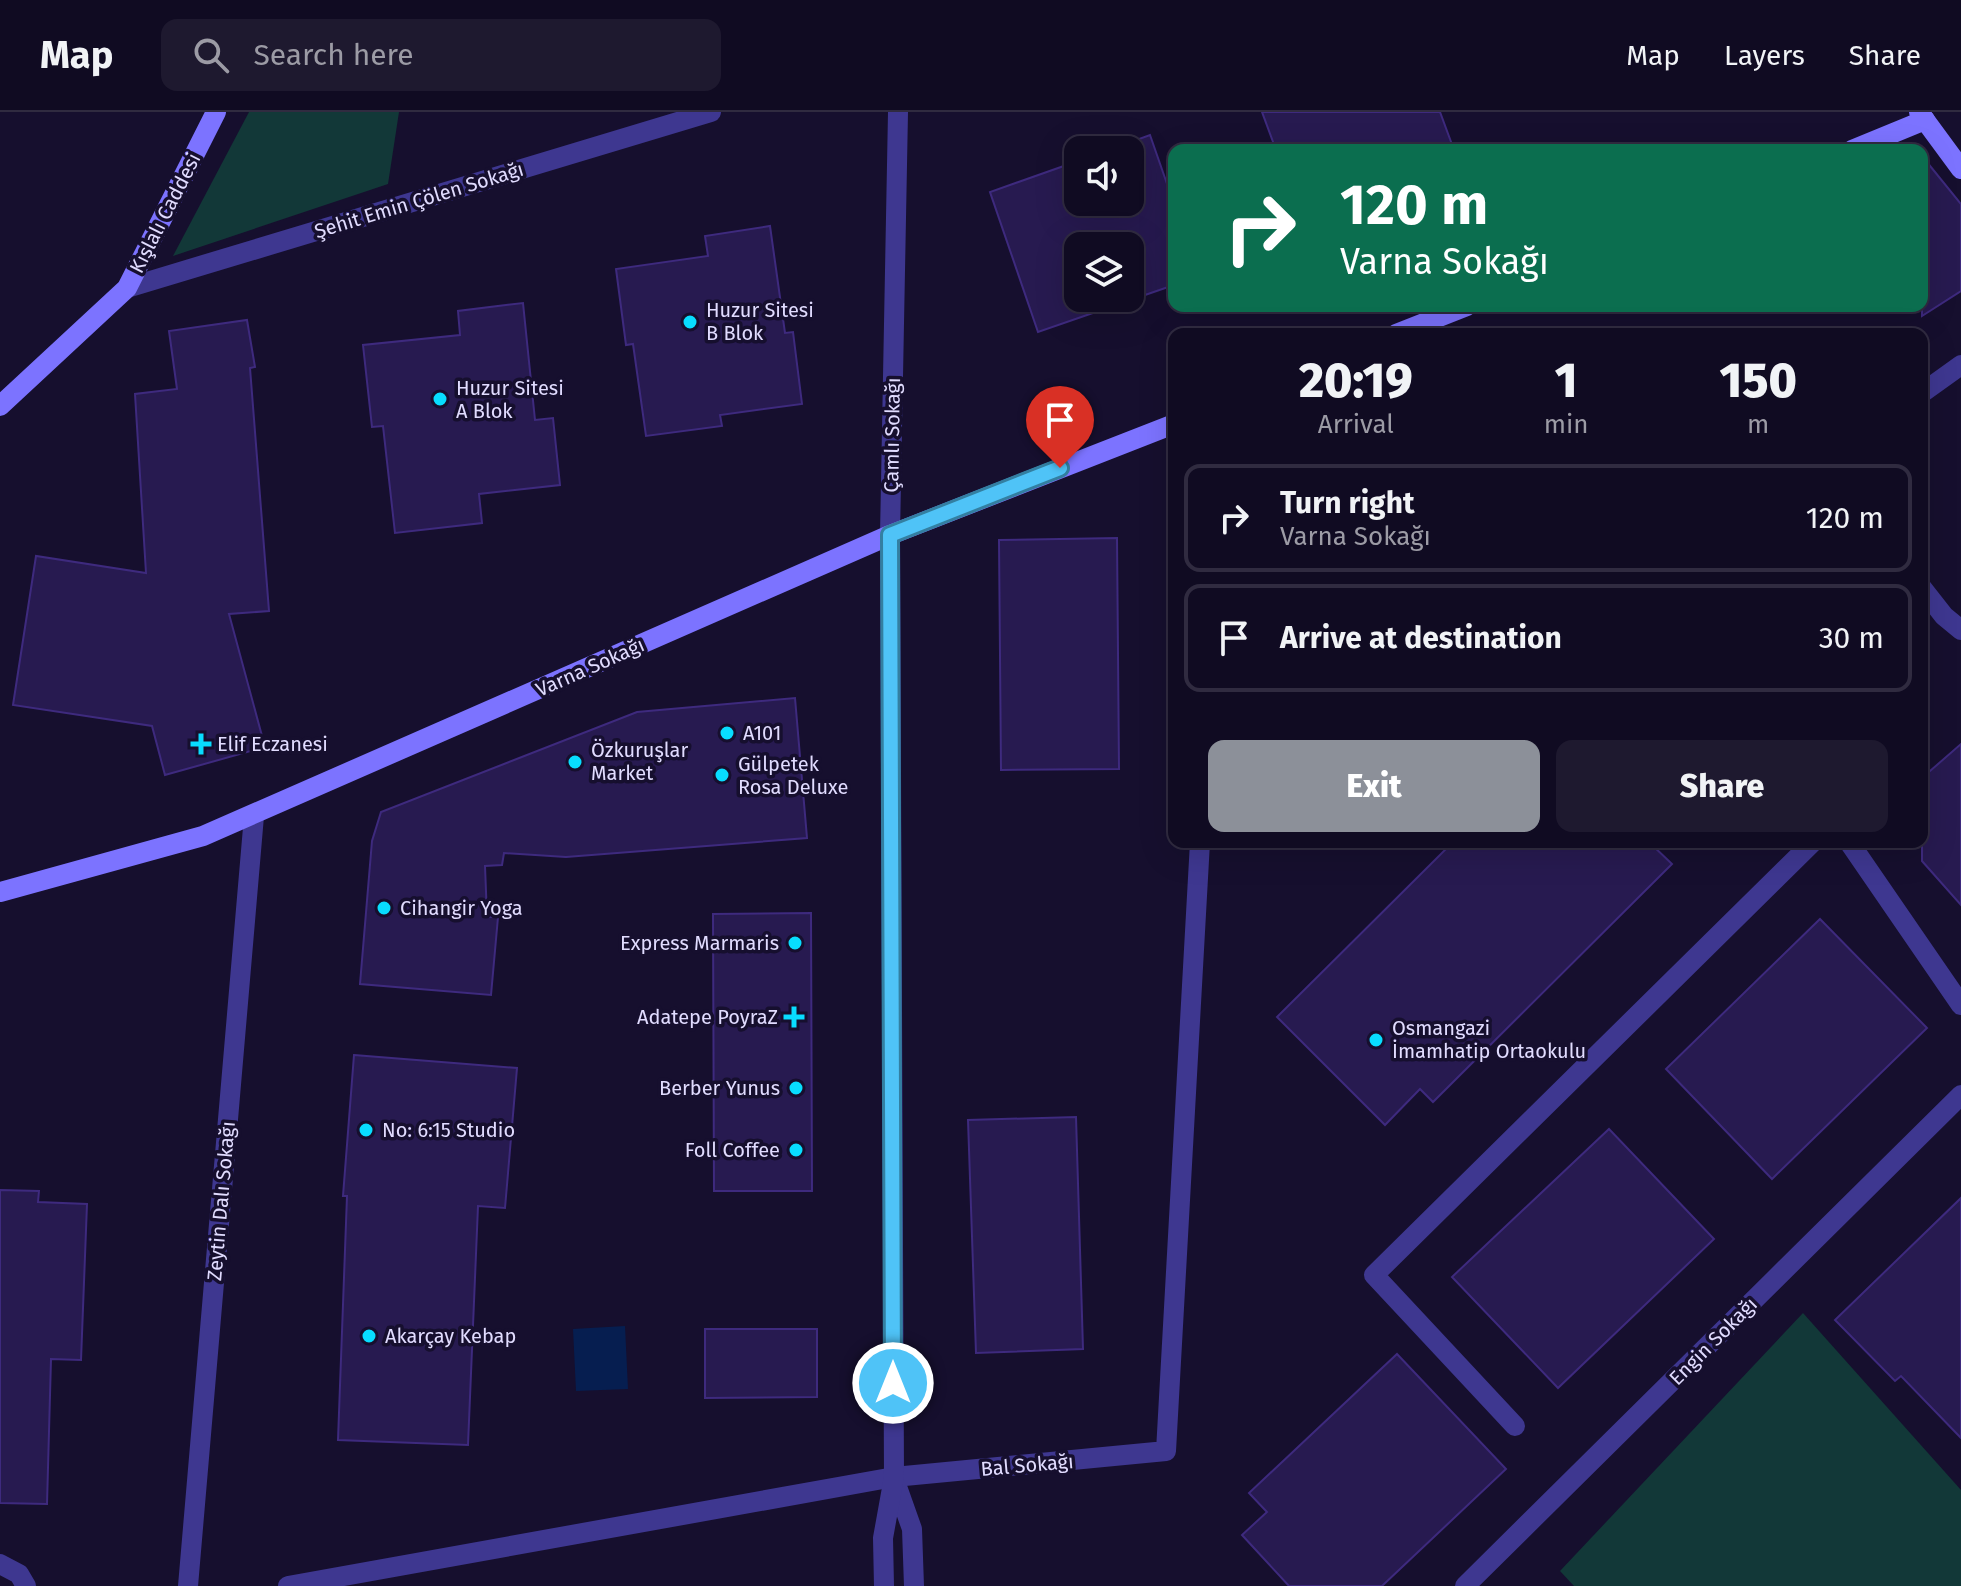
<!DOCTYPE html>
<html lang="en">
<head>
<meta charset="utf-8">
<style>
	:root { --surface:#100b22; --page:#1e192f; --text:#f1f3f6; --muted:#9c9ba5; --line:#302b40; --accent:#8c9099 }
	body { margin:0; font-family:"Fira Sans",sans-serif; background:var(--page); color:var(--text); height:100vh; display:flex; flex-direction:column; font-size:30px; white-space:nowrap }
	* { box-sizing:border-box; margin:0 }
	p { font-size:26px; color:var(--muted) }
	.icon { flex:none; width:44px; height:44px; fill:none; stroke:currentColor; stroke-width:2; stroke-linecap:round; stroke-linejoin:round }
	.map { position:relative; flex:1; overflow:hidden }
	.details { position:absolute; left:1168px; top:216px; width:760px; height:520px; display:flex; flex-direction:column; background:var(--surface); border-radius:16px; box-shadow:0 8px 32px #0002,0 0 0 2px var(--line) }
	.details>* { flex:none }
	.hud { position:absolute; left:1168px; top:32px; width:760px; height:168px; border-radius:16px; box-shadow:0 8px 32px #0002,0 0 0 2px var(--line); background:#0b6e4f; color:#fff; overflow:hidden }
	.fabs { position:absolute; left:1064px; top:24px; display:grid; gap:16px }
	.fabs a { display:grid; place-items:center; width:80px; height:80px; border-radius:16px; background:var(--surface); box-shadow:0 8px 32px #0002,0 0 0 2px var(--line); font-size:40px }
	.pin { position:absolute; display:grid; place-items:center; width:68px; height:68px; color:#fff; margin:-82px -34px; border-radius:50% 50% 50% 0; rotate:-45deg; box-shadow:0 0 8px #0007 }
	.pin .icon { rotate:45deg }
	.me { position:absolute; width:88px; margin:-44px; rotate:0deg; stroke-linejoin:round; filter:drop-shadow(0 0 6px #0008) }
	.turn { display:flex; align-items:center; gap:28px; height:168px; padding:0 40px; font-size:36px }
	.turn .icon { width:104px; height:104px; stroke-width:2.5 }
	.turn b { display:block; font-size:56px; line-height:68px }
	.eta { display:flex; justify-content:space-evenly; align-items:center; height:136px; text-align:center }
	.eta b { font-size:48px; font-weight:800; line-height:56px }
	.action { display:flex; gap:16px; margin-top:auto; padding:16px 40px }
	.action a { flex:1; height:92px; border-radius:16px; background:var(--accent); color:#fff; font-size:32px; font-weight:800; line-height:92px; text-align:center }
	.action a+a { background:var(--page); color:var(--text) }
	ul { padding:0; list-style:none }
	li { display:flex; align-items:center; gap:24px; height:108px; margin:0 16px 12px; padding:0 24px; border:4px solid var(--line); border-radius:16px }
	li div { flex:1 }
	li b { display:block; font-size:30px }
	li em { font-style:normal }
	header { display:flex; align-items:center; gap:48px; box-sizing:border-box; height:112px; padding:0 40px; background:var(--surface); border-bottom:2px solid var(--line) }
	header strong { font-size:38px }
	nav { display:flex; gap:44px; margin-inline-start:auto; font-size:28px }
	.search { width:560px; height:72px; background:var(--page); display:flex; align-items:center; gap:20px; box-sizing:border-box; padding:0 28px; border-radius:16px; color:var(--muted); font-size:30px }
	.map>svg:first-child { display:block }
</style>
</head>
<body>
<header>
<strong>Map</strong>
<div class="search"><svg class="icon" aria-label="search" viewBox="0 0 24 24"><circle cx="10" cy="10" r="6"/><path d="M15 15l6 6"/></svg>Search here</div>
<nav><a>Map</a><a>Layers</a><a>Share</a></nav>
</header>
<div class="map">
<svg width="1961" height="1474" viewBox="0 0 1961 1474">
	<rect width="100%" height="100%" fill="#160f2e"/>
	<g fill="#123838">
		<polygon points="249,0 399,0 388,72 173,144"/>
		<polygon points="1803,1201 1961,1378 1961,1474 1574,1474 1560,1459"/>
	</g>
	<polygon fill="#061e50" points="625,1214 628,1277 576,1279 573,1217"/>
	<g fill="#271a50" stroke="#3e2a7e" stroke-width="2" fill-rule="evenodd">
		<polygon points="1262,0 1440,0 1454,38 1276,38"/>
		<path d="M 1150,23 L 1174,92 L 1174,173 L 1038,220 L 990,80 L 1078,49 L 1078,90 L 1130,90 L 1130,38 L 1109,38 ZM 1078,134 L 1130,134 L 1130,186 L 1078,186 Z"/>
		<polygon points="1922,44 1961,92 1961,179 1922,204"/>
		<polygon points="770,114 785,221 793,220 802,292 720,303 722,314 646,324 633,232 626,233 616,157 708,144 705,124"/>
		<polygon points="523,191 535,308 553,306 560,373 479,382 482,411 395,421 383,314 372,315 363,233 460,223 458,199"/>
		<polygon points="247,208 255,255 250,256 269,499 229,502 265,635 165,663 152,614 13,593 36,444 146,461 135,282 177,277 169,219"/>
		<polygon points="1117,426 1119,657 1001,658 999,428"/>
		<polygon points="795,586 807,726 566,745 504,741 502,753 485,754 487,805 498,805 491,883 360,872 372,729 381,700 637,600"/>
		<polygon points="1961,632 1961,793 1922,749 1922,666"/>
		<polygon points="1453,730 1649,730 1672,752 1433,990 1420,977 1385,1013 1277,905"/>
		<polygon points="811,801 812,1079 714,1079 713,802"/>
		<polygon points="1820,807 1927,916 1772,1067 1666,957"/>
		<polygon points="354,943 517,956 505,1096 478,1094 468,1333 338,1328 347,1084 343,1084"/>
		<polygon points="1076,1005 1083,1237 976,1241 968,1008"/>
		<polygon points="1609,1017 1714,1127 1558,1276 1452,1165"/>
		<polygon points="0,1078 39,1079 38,1090 87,1092 81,1248 51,1247 47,1392 0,1391"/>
		<polygon points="1961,1086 1961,1326 1901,1264 1895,1269 1835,1208"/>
		<polygon points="705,1217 817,1217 817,1285 705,1286"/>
		<polygon points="1397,1242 1506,1357 1382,1474 1289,1474 1242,1423 1267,1400 1249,1381"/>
	</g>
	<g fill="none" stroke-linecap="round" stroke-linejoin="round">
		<g stroke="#3e3790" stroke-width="20">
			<polyline points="1922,476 1944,504 1961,518"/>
			<polyline points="1515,1314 1374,1163 1813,730"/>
			<polyline points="0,1452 19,1462 26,1474"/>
		</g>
		<g stroke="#3e3790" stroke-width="20">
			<polyline points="127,176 711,0"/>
			<polyline points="1922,281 1961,253"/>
			<polyline points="1849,730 1961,893"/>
			<polyline points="895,1369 912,1417 914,1474"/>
			<polyline points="188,1474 254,704"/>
			<polyline points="288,1474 894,1365 1166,1339 1200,730"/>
			<polyline points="884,1474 883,1426 894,1365 890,423 898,0"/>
			<polyline points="1465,1474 1961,983"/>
		</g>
		<g stroke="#7c73ff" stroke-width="20">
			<polyline points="1919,0 1961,57"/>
			<polyline points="1852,38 1925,8"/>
			<polyline points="1396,222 1467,194"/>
			<polyline points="0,294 127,176 216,0"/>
			<polyline points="0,780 203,724 890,423 1174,312"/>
		</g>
	</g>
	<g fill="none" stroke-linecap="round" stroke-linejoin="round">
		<g stroke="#337fa1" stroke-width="20">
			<polyline id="route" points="893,1271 890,423 1060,356"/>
		</g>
		<use href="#route" stroke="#4fc3f7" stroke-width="14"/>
	</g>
	<g fill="#08ddff" stroke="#160f2e" stroke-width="3">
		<circle cx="690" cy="210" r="8"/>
		<circle cx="440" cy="287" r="8"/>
		<circle cx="727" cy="621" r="8"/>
		<path d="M197 620h8v8h8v8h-8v8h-8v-8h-8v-8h8z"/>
		<circle cx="575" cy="650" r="8"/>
		<circle cx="722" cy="663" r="8"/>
		<circle cx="384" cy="796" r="8"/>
		<circle cx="795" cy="831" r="8"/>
		<path d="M790 893h8v8h8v8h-8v8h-8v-8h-8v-8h8z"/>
		<circle cx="1376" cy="928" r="8"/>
		<circle cx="796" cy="976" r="8"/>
		<circle cx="366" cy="1018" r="8"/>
		<circle cx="796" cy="1038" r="8"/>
		<circle cx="369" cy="1224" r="8"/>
	</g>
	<g text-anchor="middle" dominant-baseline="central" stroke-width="7" stroke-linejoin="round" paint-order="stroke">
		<g font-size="20" fill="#e1dcff" stroke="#160f2e">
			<text transform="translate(419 88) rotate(-17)">Şehit Emin Çölen Sokağı</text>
			<text transform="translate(165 101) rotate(-63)">Kışlalı Caddesi</text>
			<text transform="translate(892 323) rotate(-89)">Çamlı Sokağı</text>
			<text transform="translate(590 555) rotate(-24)">Varna Sokağı</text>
			<text transform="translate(221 1089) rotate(-85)">Zeytin Dalı Sokağı</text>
			<text transform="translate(1713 1229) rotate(-45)">Engin Sokağı</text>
			<text transform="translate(1027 1353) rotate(-5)">Bal Sokağı</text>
		</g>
		<g font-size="20" fill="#e1dcff" stroke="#160f2e" text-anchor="start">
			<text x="706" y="198">Huzur Sitesi<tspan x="706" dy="23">B Blok</tspan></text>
			<text x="456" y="276">Huzur Sitesi<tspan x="456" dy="23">A Blok</tspan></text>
			<text x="743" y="621">A101</text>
			<text x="217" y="632">Elif Eczanesi</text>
			<text x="591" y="638">Özkuruşlar<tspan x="591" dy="23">Market</tspan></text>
			<text x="738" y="652">Gülpetek<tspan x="738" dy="23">Rosa Deluxe</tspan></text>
			<text x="400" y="796">Cihangir Yoga</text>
			<text x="779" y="831" text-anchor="end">Express Marmaris</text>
			<text x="778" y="905" text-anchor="end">Adatepe PoyraZ</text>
			<text x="1392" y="916">Osmangazi<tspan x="1392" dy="23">İmamhatip Ortaokulu</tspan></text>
			<text x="780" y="976" text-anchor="end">Berber Yunus</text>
			<text x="382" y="1018">No: 6:15 Studio</text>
			<text x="780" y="1038" text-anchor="end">Foll Coffee</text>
			<text x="385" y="1224">Akarçay Kebap</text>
		</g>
	</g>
</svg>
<div class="fabs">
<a><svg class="icon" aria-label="sound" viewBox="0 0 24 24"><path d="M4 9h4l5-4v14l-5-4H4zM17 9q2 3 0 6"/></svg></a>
<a><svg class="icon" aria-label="layers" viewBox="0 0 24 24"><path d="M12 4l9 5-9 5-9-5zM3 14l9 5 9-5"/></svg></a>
</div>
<div class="pin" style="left:1060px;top:356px;background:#d93025"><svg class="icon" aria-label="arrive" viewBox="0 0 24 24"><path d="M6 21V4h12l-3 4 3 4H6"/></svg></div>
<svg class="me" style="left:893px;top:1271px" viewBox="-20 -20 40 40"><circle r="17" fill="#4fc3f7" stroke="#fff" stroke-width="3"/><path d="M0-11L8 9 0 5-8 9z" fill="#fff"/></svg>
<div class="hud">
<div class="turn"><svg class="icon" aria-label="right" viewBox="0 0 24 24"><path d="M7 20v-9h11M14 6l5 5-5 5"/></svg><div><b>120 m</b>Varna Sokağı</div></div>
</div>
<section class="details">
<div class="eta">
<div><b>20:19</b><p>Arrival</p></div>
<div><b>1</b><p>min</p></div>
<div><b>150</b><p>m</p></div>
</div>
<ul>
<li><svg class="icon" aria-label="right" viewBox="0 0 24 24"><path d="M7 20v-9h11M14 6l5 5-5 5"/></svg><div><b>Turn right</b><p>Varna Sokağı</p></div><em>120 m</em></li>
<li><svg class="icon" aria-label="arrive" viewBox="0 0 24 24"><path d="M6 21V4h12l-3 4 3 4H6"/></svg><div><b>Arrive at destination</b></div><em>30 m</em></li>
</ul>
<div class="action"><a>Exit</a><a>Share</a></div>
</section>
</div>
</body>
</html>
